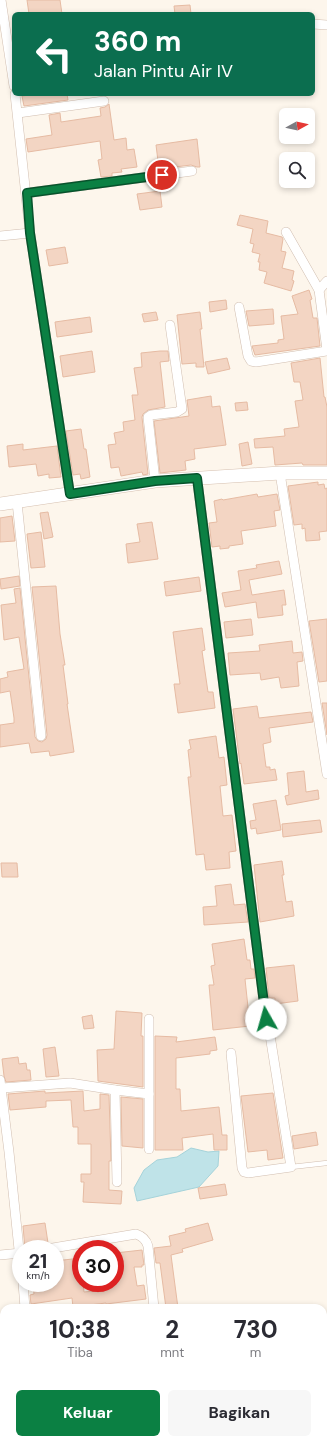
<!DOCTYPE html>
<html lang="id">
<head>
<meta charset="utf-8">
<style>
	:root { --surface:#fff; --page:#f7f7f7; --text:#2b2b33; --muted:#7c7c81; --accent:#0b8043 }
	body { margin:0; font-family:"DM Sans",sans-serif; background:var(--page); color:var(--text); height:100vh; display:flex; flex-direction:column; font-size:15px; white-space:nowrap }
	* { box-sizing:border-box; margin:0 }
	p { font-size:13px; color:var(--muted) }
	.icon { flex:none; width:22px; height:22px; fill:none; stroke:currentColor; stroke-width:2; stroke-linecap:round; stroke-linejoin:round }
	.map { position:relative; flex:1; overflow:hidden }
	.details { position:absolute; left:0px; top:1304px; width:327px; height:140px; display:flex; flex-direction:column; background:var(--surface); border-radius:12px 12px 0 0; box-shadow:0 2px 6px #0003 }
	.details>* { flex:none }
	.guide { position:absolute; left:12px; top:12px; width:303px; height:84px; border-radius:6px; box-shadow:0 2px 6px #0003; background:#0b6e4f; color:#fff; overflow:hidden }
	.needle { width:26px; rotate:82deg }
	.tools { position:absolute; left:279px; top:108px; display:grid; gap:8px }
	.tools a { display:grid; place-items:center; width:36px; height:36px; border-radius:6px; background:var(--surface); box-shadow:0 2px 6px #0003; font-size:20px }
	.speed { position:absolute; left:12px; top:1240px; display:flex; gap:8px; font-size:20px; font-weight:700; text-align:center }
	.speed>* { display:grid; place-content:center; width:52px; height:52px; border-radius:50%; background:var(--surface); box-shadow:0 2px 6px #0003; line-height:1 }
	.speed small { font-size:10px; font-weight:400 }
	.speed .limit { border:6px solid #d22; background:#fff; color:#111 }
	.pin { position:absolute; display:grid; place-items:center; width:34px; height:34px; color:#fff; margin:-17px; border:2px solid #fff; border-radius:50%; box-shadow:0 1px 4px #0007 }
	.me { position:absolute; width:44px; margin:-22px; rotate:353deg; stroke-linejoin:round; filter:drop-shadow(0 0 3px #0008) }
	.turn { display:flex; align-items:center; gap:14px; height:84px; padding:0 16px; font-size:18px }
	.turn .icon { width:52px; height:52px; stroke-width:2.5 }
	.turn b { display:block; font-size:28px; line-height:34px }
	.eta { display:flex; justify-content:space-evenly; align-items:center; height:68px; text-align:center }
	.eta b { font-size:24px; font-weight:700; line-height:28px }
	.button { display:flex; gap:8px; margin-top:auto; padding:8px 16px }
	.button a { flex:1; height:46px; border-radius:6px; background:var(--accent); color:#fff; font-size:16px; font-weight:700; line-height:46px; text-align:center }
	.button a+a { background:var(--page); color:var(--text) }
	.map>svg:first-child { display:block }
</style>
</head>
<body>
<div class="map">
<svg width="327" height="1444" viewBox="0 0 327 1444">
	<rect width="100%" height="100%" fill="#fdf6ec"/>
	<polygon fill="#bfe3e8" stroke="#a5d3da" points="191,1148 208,1152 219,1151 218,1166 199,1187 137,1201 134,1188 144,1170 157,1160 177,1157"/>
	<g fill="#f3d5c3" stroke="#e6bba3">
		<polygon points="27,0 60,0 62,14 29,14"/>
		<polygon points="190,5 191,14 175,14 174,6"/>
		<polygon points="37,94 67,94 68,100 24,106 22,96"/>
		<polygon points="109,104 114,140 126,138 127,150 134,149 137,167 121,169 122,172 112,173 112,176 101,177 98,160 102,159 100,141 28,152 26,139 52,135 49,115 60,113 61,122 101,116 100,108 105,107"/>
		<polygon points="197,139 200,167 197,167 191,165 159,169 156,145"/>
		<polygon points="160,191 162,207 140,210 137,194"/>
		<polygon points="240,215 268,221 266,233 282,237 283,239 281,251 286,252 282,268 294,271 292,280 294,281 291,291 264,283 267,272 259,270 260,262 258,262 260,254 252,252 254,244 250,243 253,229 237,225"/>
		<polygon points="65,247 68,263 49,266 46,250"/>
		<polygon points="309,290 312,299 310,300 313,318 317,318 320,346 255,355 252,346 278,343 278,340 284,339 281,316 298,314 292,296"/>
		<polygon points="226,300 227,309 210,312 209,302"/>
		<polygon points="273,309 274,324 249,326 246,311"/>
		<polygon points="156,312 158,320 144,322 142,314"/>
		<polygon points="200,312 202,329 200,329 204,367 196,367 196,363 182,364 177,315"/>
		<polygon points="90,317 92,332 57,337 55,322"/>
		<polygon points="92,351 95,372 63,377 60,356"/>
		<polygon points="160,351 168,351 169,361 160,362 165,407 148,410 143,414 142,417 148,474 143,475 142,472 121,476 119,467 111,468 108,445 116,444 114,433 124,431 123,422 135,420 132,395 138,395 134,368 142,367 141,353"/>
		<polygon points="227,358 230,369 208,374 205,362"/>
		<polygon points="320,358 324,397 325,397 327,407 327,465 303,465 302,463 275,465 273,447 255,448 254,439 285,436 284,429 299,427 295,401 303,400 300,382 294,382 291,363"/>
		<polygon points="211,396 212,407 220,406 226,445 194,449 195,459 185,461 186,470 160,473 154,421 189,416 187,400"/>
		<polygon points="247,402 248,410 236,411 235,403"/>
		<polygon points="81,429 84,449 86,449 90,477 81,479 80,474 73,475 66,431"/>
		<polygon points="248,442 252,464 242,466 239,444"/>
		<polygon points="23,444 23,450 57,446 61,477 49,478 49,474 38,476 36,464 9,467 7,446"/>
		<polygon points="318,482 318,485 324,484 325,489 327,488 327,531 319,532 320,540 306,541 305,528 302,529 302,524 294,525 288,486"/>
		<polygon points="257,494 258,497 277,494 280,510 274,511 276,526 241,531 243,544 229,546 229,548 220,549 220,546 212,547 209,523 217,522 214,501 222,499 223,500"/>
		<polygon points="48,512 53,537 44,539 40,513"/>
		<polygon points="12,516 15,541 0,542 0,518"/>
		<polygon points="152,522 158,559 128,563 126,544 140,542 137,524"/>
		<polygon points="41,532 45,567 31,568 27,534"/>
		<polygon points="279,561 282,574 249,580 252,595 284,590 286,605 282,605 283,615 258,618 256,602 225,607 222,593 241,590 238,571 257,568 256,565"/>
		<polygon points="19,576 20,586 1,589 0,579"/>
		<polygon points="199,577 201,591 166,596 164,582"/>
		<polygon points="56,586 60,634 65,665 63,665 68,704 67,704 74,752 50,756 49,751 31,753 29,743 0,747 0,725 14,723 14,718 10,691 0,693 0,679 8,677 7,672 24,669 19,637 4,640 1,605 16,603 14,589 20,588 35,737 38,741 42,742 46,739 47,735 32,587"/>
		<polygon points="251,619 253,635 226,638 224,622"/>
		<polygon points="327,619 327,681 319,682 309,621"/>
		<polygon points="202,628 205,650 202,651 208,692 213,692 215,708 178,713 174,684 180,684 173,632"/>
		<polygon points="292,641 293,653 302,652 303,661 297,662 299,686 281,688 279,677 261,680 260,673 230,675 228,653 260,651 259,645"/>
		<polygon points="322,703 327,703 327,735"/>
		<polygon points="257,706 259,718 311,712 313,722 269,728 271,742 263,744 266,767 270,767 270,770 275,769 277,780 244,784 241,763 240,764 233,709"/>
		<polygon points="216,736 219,758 224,757 227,785 220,786 223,816 232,815 236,851 229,852 230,868 206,870 204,854 196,855 188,777 191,777 188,750 191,749 189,740"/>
		<polygon points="304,771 306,792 318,790 319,799 287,805 285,796 289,795 287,773"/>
		<polygon points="276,800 281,830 257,834 256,828 251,829 250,821 256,820 253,804"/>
		<polygon points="320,820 322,832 283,837 282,824"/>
		<polygon points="282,861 284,875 282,875 286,902 292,901 294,916 260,922 254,865"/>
		<polygon points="1,863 17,863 18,877 2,877"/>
		<polygon points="231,884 234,905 245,904 248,922 204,925 203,907 217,906 215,886"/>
		<polygon points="244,939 247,960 250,960 251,969 254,969 255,978 245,979 250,1026 213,1030 209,985 214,985 211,966 215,965 212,944"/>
		<polygon points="294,965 298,1001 275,1004 275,998 269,998 266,968"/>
		<polygon points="116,1011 142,1013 141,1036 143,1036 143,1087 98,1081 97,1050 114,1049"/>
		<polygon points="92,1015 94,1028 84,1029 82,1017"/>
		<polygon points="155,1036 177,1037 176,1042 215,1037 217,1050 210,1051 210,1054 176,1058 176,1089 180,1089 181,1111 219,1107 222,1135 227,1135 227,1150 214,1150 213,1134 182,1138 183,1150 155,1150"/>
		<polygon points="55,1047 59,1076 46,1077 43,1049"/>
		<polygon points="18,1057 19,1064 26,1063 27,1070 30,1070 31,1080 6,1082 4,1076 2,1059"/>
		<polygon points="45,1091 45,1093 83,1091 84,1111 100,1109 100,1094 109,1095 111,1161 109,1161 109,1190 122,1191 121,1204 83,1202 84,1182 81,1182 81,1174 91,1174 91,1144 78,1144 78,1127 73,1127 71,1100 46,1101 46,1107 10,1110 8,1094"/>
		<polygon points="273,1093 283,1158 268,1160 267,1150 248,1152 241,1096"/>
		<polygon points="121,1097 143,1099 143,1148 122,1146"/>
		<polygon points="316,1132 318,1145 294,1149 292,1136"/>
		<polygon points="225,1184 227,1195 200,1199 198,1188"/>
		<polygon points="45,1223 48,1243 44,1244 41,1247 25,1249 23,1226"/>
		<polygon points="208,1223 213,1240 182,1249 183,1252 171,1255 178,1308 166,1308 160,1263 156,1263 154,1248 171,1246 169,1236 186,1232 185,1229"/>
		<polygon points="142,1250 144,1265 142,1265 142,1267 134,1267 137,1286 144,1285 146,1299 106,1304 106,1303 73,1307 72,1298 31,1304 30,1295 34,1294 33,1283 55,1283 55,1261 81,1258 81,1283 83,1283 84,1292 95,1291 98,1292 105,1289 104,1283 115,1283 115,1253"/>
	</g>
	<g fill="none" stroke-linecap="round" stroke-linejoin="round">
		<g stroke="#d1beb0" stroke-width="5.5">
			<g id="lane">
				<polyline points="291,1167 327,1163"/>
				<polyline points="138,1440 147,1444"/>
				<polyline points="67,1444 97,1440"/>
			</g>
		</g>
		<g stroke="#d1beb0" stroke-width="10">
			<g id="street">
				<polyline points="1,0 14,86"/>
				<polyline points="313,24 327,25"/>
				<polyline points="15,94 30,233 70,494"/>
				<polyline points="18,113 104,101"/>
				<polyline points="27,193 192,171"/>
				<polyline points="286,232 319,290 327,350"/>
				<polyline points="0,236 30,233"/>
				<polyline points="319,290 327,281"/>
				<polyline points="239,307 248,356 251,361 256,362 327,351"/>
				<polyline points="280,473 327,774"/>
				<polyline points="197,478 266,1019 269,1029 291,1167 248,1173 244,1172 242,1168 231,1053"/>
				<polyline points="155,481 148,417 151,415 177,412 182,409 170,325"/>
				<polyline points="17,502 41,736"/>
				<polyline points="0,1080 9,1152 21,1269"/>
				<polyline points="2,1088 70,1083 115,1090 149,1094"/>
				<polyline points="115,1090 117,1182"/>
				<polyline points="149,1149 149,1019"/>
				<path d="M 47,1249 L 136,1234 C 142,1236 146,1239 148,1246 L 154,1308"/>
				<polyline points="0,1255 21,1253"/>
				<polyline points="23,1283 25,1308"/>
				<polyline points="98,1283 98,1286"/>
				<polyline points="0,1341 4,1341"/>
				<polyline points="41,1440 43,1444"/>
			</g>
		</g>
		<g stroke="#d6c0b0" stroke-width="14">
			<polyline id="secondary" points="0,504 155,481 280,473 327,473"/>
		</g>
		<use href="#lane" stroke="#fff" stroke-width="4.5"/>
		<use href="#street" stroke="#fff" stroke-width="9"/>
		<use href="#secondary" stroke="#fff" stroke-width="13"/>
	</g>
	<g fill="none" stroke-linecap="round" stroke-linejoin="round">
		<g stroke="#07532c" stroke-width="10">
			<polyline id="route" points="162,175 27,193 30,233 70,494 155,481 197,478 266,1019"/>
		</g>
		<use href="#route" stroke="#0b8043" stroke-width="7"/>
	</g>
</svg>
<div class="tools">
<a><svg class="needle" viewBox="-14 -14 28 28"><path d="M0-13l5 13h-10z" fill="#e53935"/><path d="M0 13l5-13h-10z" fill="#7c7c81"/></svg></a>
<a><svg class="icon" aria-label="search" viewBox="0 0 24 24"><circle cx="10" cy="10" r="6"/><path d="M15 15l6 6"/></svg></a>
</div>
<div class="speed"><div>21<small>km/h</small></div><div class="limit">30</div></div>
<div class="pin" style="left:162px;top:175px;background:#d93025"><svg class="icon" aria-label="arrive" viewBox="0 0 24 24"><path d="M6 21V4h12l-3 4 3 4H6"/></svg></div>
<svg class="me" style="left:266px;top:1019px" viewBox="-20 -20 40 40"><circle r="19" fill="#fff"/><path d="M0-13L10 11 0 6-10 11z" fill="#0b8043"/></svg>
<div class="guide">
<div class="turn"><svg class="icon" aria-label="left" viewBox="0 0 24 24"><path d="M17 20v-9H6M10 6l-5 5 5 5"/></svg><div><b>360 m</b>Jalan Pintu Air IV</div></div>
</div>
<section class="details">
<div class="eta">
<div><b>10:38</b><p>Tiba</p></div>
<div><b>2</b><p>mnt</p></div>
<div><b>730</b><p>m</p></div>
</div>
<div class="button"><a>Keluar</a><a>Bagikan</a></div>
</section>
</div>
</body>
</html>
